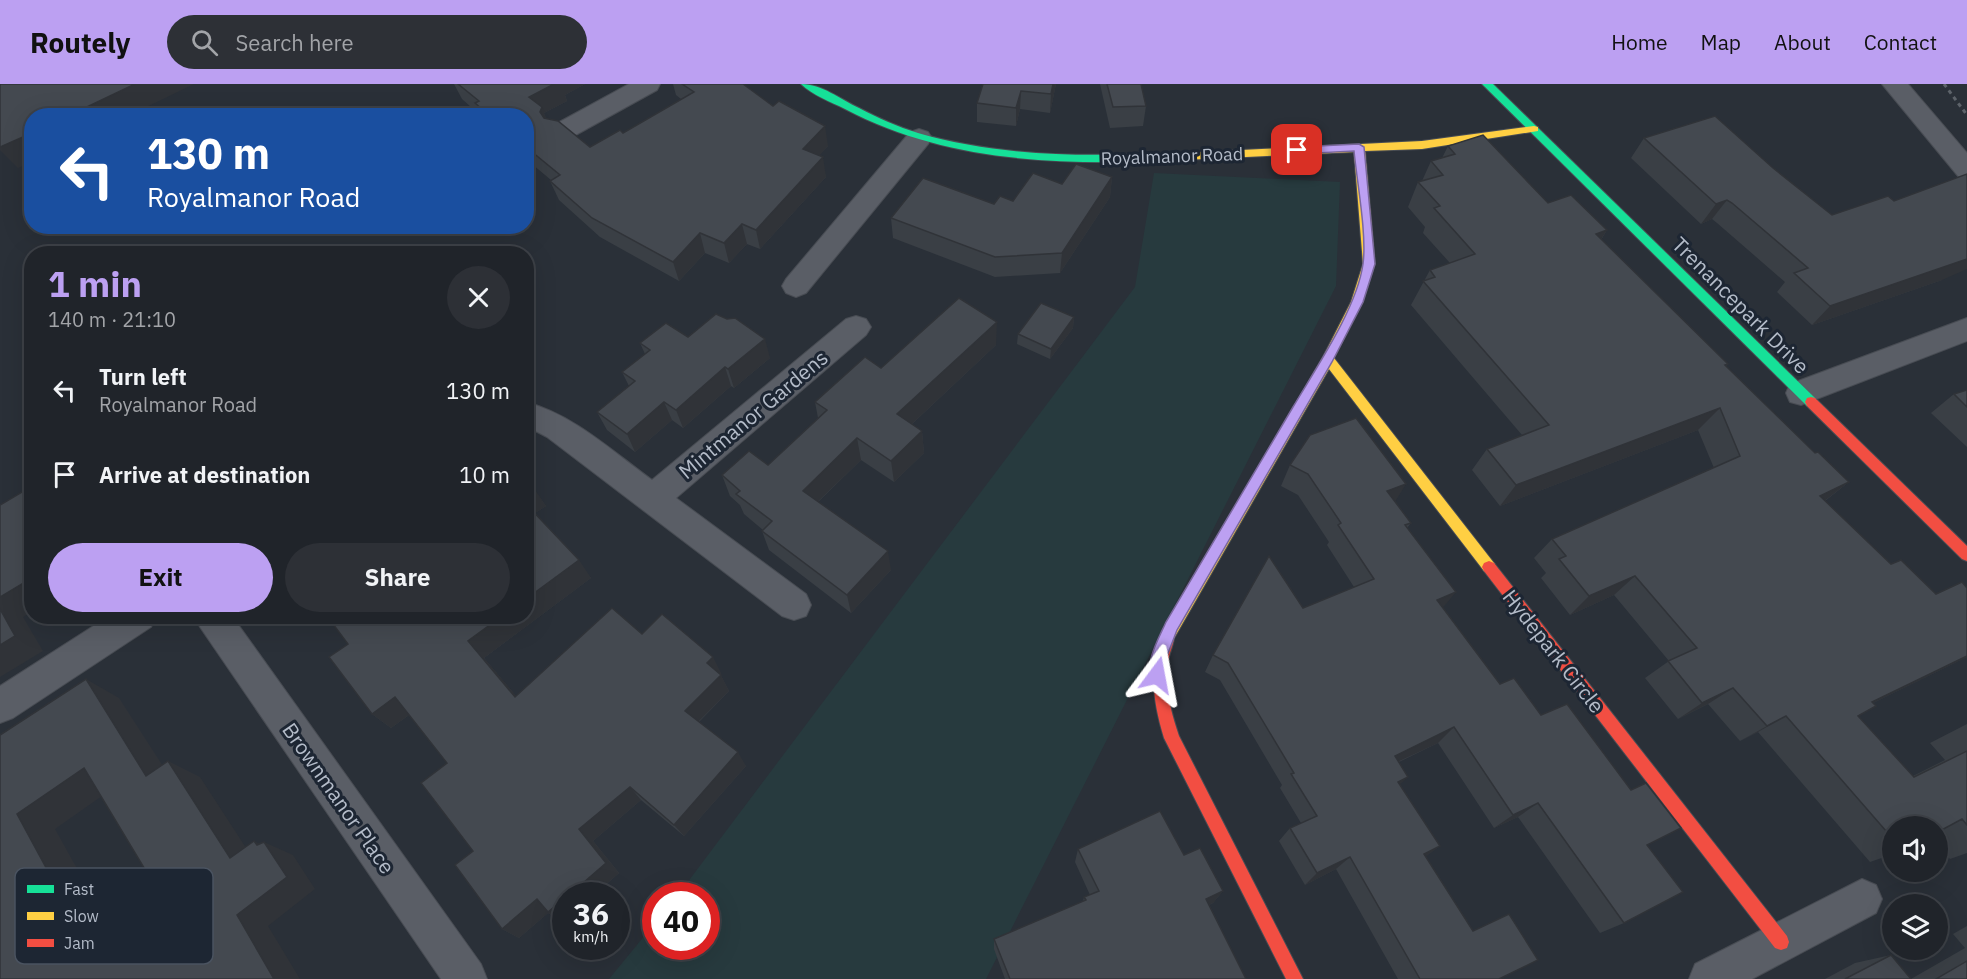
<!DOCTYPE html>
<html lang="en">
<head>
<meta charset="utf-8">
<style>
	:root { --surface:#20242a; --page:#2d3036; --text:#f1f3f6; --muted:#a2a4a8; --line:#3d4147; --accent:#bca0f2 }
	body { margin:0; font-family:"IBM Plex Sans",sans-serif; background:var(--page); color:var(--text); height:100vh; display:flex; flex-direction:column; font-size:22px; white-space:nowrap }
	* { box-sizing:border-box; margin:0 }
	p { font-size:20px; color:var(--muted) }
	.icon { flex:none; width:33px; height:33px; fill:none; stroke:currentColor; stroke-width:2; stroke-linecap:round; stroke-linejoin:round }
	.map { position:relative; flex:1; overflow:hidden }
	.side { position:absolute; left:24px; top:162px; width:510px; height:378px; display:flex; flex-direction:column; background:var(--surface); border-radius:24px; box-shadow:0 6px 24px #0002,0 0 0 2px var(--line) }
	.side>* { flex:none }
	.guide { position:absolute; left:24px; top:24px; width:510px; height:126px; border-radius:24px; box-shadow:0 6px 24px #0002,0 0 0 2px var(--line); background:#1a4fa0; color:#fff; overflow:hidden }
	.tools { position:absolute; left:1882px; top:732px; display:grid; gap:12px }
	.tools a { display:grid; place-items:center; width:66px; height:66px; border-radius:50%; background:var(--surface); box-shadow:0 6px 24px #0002,0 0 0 2px var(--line); font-size:30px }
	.speed { position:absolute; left:552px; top:798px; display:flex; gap:12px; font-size:30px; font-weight:700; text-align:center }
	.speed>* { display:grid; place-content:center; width:78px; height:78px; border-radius:50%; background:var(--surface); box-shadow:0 6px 24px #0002,0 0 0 2px var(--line); line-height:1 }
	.speed small { font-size:15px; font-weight:400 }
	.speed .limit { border:9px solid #d22; background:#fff; color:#111 }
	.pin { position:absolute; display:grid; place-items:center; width:51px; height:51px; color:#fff; margin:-26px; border-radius:12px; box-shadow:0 3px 9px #0006 }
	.me { position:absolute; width:66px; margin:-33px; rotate:13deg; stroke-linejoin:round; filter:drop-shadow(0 0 4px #0008) }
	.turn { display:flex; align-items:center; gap:21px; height:126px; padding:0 24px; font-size:27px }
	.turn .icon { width:78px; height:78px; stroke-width:2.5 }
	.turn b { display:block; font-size:42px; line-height:51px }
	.round { display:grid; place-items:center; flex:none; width:63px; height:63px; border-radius:32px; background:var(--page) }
	.summary { display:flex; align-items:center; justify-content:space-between; height:102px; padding:0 24px }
	h1 { font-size:36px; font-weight:700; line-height:45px; color:var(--accent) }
	.button { display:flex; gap:12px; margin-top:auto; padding:12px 24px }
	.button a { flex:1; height:69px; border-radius:36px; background:var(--accent); color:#111; font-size:24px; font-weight:700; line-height:69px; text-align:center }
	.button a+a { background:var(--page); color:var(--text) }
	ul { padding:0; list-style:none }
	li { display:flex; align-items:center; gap:18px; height:84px; padding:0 24px }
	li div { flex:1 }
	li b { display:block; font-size:22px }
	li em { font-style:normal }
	header { display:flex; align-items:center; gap:36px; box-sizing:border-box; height:84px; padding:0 30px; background:var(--accent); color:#111 }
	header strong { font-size:28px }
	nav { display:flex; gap:33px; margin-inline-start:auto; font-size:21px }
	.search { width:420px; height:54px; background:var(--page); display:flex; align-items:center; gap:15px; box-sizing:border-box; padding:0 21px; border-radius:33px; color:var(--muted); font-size:22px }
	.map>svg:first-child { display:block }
</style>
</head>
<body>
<header>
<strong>Routely</strong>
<div class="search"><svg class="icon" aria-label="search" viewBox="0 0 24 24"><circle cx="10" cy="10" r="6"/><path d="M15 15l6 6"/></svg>Search here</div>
<nav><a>Home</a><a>Map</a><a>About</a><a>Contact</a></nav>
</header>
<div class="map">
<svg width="1967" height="895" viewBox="0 0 1967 895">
	<rect width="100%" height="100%" fill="#2a3038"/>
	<polygon fill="#273a3e" points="1154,89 1340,98 1336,202 986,895 609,895 655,839 656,862 706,862 706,812 678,811 1135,203"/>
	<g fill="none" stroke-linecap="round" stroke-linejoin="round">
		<g stroke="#484c53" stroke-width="2">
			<g id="street">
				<polygon points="629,0 660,0 657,6 572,53 563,55 554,53 550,47 554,41"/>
				<polygon points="1882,0 1908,0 1967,69 1967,95 1958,92"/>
				<polygon points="919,45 928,48 932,54 928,60 806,209 796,213 786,209 782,202 786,195 910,48"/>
				<path d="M 856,232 L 866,235 L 871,243 L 866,251 L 676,414 L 806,510 L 811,521 L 806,532 L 794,536 L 782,532 L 547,353 L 526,342 L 526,318 C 574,331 612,367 652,396 L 846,235 Z"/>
				<polygon points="1967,234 1967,257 1801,321 1790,318 1786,309 1790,300"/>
				<polygon points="109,532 156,532 151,543 13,634 0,639 0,602"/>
				<polygon points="195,532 232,532 481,880 487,895 441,895 200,543"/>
				<polygon points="1862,795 1876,801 1882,815 1876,829 1752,895 1689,895 1695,880"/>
			</g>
		</g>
		<g stroke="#484c53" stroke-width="2">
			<g id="fast">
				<path d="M 801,0 C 822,0 840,15 859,24 C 878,34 898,43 918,49 C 998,72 1081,73 1163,69 L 1168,73 L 1163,77 C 1053,81 944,77 845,25 C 831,18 812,11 801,0 Z"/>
				<polygon points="1482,0 1493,0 1815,314 1817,318 1815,322 1807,322"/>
			</g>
		</g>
		<g stroke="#484c53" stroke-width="2">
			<polygon id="slow" points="1534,42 1538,43 1538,47 1422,65 1365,67 1375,180 1363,218 1334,274 1494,479 1496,483 1494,487 1489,489 1484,487 1329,285 1173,556 1168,557 1163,556 1161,551 1163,546 1323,273 1351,218 1363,180 1354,68 1163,77 1159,76 1159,70 1422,57"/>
		</g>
		<g stroke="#484c53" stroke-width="2">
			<g id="jam">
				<polygon points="1811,313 1815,314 1967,462 1967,477 1962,475 1807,322 1805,318 1807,314"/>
				<polygon points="1489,477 1494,479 1787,852 1789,858 1787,864 1781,866 1775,864 1484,487 1482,483 1484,479"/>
				<path d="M 1168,545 L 1173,546 C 1177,555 1169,568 1168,578 C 1164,603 1171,628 1179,652 L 1303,895 L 1286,895 L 1164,654 C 1153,618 1149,587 1161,551 L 1163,546 Z"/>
			</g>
		</g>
		<polyline stroke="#5d636a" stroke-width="3" stroke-dasharray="4 4" stroke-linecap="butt" points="1944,0 1967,31"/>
		<use href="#street" fill="#5a5e66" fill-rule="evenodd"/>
		<use href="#fast" fill="#16e098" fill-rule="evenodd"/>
		<use href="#slow" fill="#ffcf43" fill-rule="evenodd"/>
		<use href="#jam" fill="#f24e42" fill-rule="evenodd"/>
	</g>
	<g fill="#3a3f45">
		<polygon points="454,0 585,0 565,11 567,17 544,29 546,35 590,63 623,49 681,15 676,11 673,0 743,0 828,62 819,71 826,93 760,165 747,160 729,179 705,169 679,197 600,153 559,116 550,97 551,96 526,75 526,32 481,32 462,15"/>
		<polygon points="983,0 1056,0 1050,29 1020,25 1016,42 977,38 977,19"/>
		<polygon points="1100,0 1141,0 1146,22 1143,42 1110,44"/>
		<polygon points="1644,54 1773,84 1832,131 1942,196 1812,241 1777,208 1785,198 1717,139 1712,135 1701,140 1631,74"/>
		<polygon points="1448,62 1548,119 1607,146 1601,156 1728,280 1726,282 1815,369 1849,398 1825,417 1891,480 1936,510 1967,504 1967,573 1873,619 1858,632 1913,692 1945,676 1930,659 1967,640 1967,769 1950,775 1938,761 1938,742 1893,742 1893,770 1870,778 1758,648 1740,657 1708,620 1678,635 1645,594 1669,577 1614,511 1570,531 1541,494 1546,489 1534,474 1552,455 1714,384 1698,346 1500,422 1472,386 1487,365 1522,351 1411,221 1430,186 1450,179 1423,149 1425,143 1408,123 1418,98 1422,97 1431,77 1442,74"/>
		<polygon points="1112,93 1110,113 1060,189 995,193 893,154 891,134 994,120 1013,117 1062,100"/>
		<polygon points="1074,233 1073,244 1050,275 1017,260 1018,250"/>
		<polygon points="688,253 770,274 734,304 731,302 683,344 672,336 635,368 607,346 597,328 629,302 622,288 645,270 640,259"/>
		<polygon points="996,261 912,340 922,347 924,369 894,398 861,376 818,418 891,486 851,529 769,466 762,447 763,446 744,430 740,421 730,412 722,391 768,381 818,334 815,318 881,284"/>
		<polygon points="1967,306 1967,363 1931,329 1954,310"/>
		<polygon points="1290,381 1395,417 1411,439 1407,444 1443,524 1500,600 1541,631 1647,761 1624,839 1600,849 1518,733 1494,744 1438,659 1399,678 1400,701 1440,762 1425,772 1499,895 1398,895 1336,785 1305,801 1279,757 1290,744 1301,739 1280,704 1282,701 1220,596 1205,588 1213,571 1303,524 1354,503 1327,461 1329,458 1298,411 1281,402"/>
		<polygon points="526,395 546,422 535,429 591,494 484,574 516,612 642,550 721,589 720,590 729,607 699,638 746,682 684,752 641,716 593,757 619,789 593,812 566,812 563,838 548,829 519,854 502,845 473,767 447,679 409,631 391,644 372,630 348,560 327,532 414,532 417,536 435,538 526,532"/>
		<polygon points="1078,765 1184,771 1223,807 1213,819 1209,821 1246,895 1005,895 994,865 994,855 1083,817 1084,813 1090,811 1075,778"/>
		<polygon points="1967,842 1967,895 1911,895 1965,864 1953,850"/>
		<polygon points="1891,871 1911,895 1825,895 1855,879"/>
	</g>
	<g fill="#303338">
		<polygon points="135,0 194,0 128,32 68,32"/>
		<polygon points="554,0 585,0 565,11 567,17 544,29 550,43 529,13"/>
		<polygon points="1053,0 1056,0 1050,29 1051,10"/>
		<polygon points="1021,7 1020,25 1016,42 1016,24"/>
		<polygon points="825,42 828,62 807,85 803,65"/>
		<polygon points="32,49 32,78 18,84 0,66 0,63"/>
		<polygon points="823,73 826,93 760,165 756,146"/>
		<polygon points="1112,93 1110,113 1060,189 1062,169"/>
		<polygon points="1727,116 1712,135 1701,140 1716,120"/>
		<polygon points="742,140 747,160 729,179 724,159"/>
		<polygon points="1607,146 1591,171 1596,150"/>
		<polygon points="700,149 705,169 679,197 673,178"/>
		<polygon points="1967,175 1967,185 1942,196 1812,241 1830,222"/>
		<polygon points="1074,233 1073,244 1050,275 1051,265"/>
		<polygon points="997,238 996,261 899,352 897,330"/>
		<polygon points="765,255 770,274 734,304 728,285"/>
		<polygon points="725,283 731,302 683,344 676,326"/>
		<polygon points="664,318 672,336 635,368 627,350"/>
		<polygon points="1720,324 1698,346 1500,422 1516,401"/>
		<polygon points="922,347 924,369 894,398 891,377"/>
		<polygon points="857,354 861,376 808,427 803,407"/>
		<polygon points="1849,398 1823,418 1820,412"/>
		<polygon points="1406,400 1393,421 1387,407"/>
		<polygon points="533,403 546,422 532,431 526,423 526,407"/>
		<polygon points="888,467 891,486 851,529 847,511"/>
		<polygon points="579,476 591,494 484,574 530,628 515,613 468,557 502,532 526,532 526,515"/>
		<polygon points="1635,492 1614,511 1570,531 1589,512"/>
		<polygon points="32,494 32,527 23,533 43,567 0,593 0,513"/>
		<polygon points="1456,508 1440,527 1437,516"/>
		<polygon points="410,532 414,532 432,554 415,538"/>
		<polygon points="1967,572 1967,573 1842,634 1872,618"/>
		<polygon points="713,573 721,589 715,595 707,579"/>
		<polygon points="721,591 729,607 694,642 685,627"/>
		<polygon points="86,595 119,614 179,707 146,692"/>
		<polygon points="1733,604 1708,620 1678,635 1702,619"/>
		<polygon points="395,613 413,628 391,644 372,630"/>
		<polygon points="1786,632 1758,648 1740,657 1767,642"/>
		<polygon points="1454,643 1438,659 1380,686 1395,672"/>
		<polygon points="738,668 746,682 684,752 674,741"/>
		<polygon points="168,677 200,693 261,787 230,774"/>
		<polygon points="84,684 119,700 55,745 127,874 90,865 17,730"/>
		<polygon points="1408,693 1393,707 1398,698"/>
		<polygon points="630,703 641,716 593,757 619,789 593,812 568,812 579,745"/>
		<polygon points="1538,719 1518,733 1494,744 1513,731"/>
		<polygon points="254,757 268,764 264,758 293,771 315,805 268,842 300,895 274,895 237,831 257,761"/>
		<polygon points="1440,762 1424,774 1424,770"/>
		<polygon points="1350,773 1336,785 1305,801 1317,789"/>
		<polygon points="1223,807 1213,819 1197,826 1206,815"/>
		<polygon points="566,813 566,835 563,838 548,829 519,854 502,845 537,815"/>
	</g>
	<g fill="#444950" stroke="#303338" stroke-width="1.5" fill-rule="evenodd">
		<polygon points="0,0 135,0 68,32 32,32 32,49 0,63"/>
		<polygon points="458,0 554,0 529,13 542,23 540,28 544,34 558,37 590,63 620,46 623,49 694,8 682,0 743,0 773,22 779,17 825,42 803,65 823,73 756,146 742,140 724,159 700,149 673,178 592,134 550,97 560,91 526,63 526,32 490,32 475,19 479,17"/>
		<polygon points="983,0 1053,0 1051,10 1021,7 1016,24 977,19"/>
		<polygon points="1107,0 1141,0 1146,22 1113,23"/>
		<polygon points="1715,32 1773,84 1832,131 1888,112 1894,117 1967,90 1967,175 1830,222 1794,189 1808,184 1732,119 1727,116 1716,120 1644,54"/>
		<polygon points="1483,51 1548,119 1571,111 1607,146 1596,150 1728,280 1725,281 1815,369 1818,368 1849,398 1820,412 1891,480 1901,476 1936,510 1962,498 1967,504 1967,572 1872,618 1876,622 1858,632 1914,693 1967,667 1967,741 1962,735 1938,748 1938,742 1893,742 1893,755 1786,632 1767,642 1733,604 1702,619 1668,577 1697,564 1635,492 1589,512 1559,475 1566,472 1552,455 1740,372 1720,324 1516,401 1487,365 1549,341 1423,197 1435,193 1430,186 1475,170 1434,124 1440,122 1418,98 1443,91 1431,77 1455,70 1448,62"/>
		<polygon points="1076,80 1112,93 1062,169 995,173 891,134 923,94 994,120 1000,112 1013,117 1033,89 1062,100"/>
		<polygon points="959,214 997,238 897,330 922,347 891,377 857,354 803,407 888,467 847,511 762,447 772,437 736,410 740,407 722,391 749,367 768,381 827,326 815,318 865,273 881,284"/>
		<polygon points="1041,219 1074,233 1051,265 1018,250"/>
		<polygon points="716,230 727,235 735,234 765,255 728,285 725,283 676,326 664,318 627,350 597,328 635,297 622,288 650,266 640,259 666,239 688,253"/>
		<polygon points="1967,306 1967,323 1954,310"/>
		<polygon points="1356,334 1406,400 1387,407 1411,439 1405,441 1456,508 1437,516 1500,600 1514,594 1541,631 1567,620 1631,706 1646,699 1681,744 1647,761 1683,808 1624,839 1538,719 1513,731 1454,643 1395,672 1408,693 1398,698 1440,762 1424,770 1473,847 1509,830 1538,876 1499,895 1420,895 1350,773 1317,789 1290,744 1317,732 1291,690 1294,689 1228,579 1213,571 1269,472 1303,524 1374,495 1338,441 1341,439 1308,390 1290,381 1310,351"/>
		<polygon points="526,395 533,403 526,407"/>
		<polygon points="32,402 32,494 0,513 0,421"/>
		<polygon points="526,420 579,476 526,515"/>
		<polygon points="612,524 642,550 662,530 713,573 707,579 721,591 685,627 738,668 674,741 630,703 579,745 606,779 568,812 566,812 566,813 548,828 537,815 502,845 455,781 473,767 421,699 447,679 395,613 372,630 329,573 348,560 327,532 410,532 415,538 421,532 430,532 435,538 442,532 502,532 468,557 515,613"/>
		<polygon points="0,525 15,552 0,561"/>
		<path d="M 86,595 L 146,692 L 168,677 L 230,774 L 254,757 L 257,761 L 264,758 L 287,793 L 237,831 L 274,895 L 0,895 L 0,651 ZM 84,684 L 161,812 L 90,865 L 17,730 Z"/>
		<polygon points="1160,727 1184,771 1200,764 1223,807 1206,815 1246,895 1010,895 994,855 1086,816 1084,813 1099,807 1078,765"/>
		<polygon points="1891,871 1911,895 1845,895"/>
		<polygon points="1967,877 1967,895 1936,895"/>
	</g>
	<path fill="#bca0f2" stroke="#7a689d" stroke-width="1.5" d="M 1359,60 L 1364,63 L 1375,180 L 1363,218 L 1332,278 L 1177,546 L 1167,572 L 1162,596 L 1157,598 L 1152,596 C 1144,579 1159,554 1166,538 C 1209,466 1251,394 1293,323 C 1316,284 1357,224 1363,180 C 1367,151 1357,98 1354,67 L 1297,70 L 1291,66 L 1297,63 Z"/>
	<g text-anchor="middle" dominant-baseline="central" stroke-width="6" stroke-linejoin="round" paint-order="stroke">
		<g font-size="18" fill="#b4bcc9" stroke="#1d2633">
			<text transform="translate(1172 72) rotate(-2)">Royalmanor Road</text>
		</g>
		<g font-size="21" fill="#b4bcc9" stroke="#1d2633">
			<text transform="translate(1741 221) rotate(45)">Trenancepark Drive</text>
			<text transform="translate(753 330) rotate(-40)">Mintmanor Gardens</text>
			<text transform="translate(1554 567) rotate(52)">Hydepark Circle</text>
			<text transform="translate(339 714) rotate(55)">Brownmanor Place</text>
		</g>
	</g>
	<rect x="15" y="784" width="198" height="96" rx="9" fill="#1d2633" stroke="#4a5360" stroke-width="1.5"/>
	<rect x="27" y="801" width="27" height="8" fill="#16e098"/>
	<rect x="27" y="828" width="27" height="8" fill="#ffcf43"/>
	<rect x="27" y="855" width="27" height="8" fill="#f24e42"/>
	<g font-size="16" fill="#b4bcc9">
		<text x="64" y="811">Fast</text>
		<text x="64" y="838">Slow</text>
		<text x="64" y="865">Jam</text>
	</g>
</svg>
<div class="tools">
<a><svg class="icon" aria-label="sound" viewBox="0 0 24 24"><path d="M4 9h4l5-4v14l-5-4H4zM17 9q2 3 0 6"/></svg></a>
<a><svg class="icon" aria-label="layers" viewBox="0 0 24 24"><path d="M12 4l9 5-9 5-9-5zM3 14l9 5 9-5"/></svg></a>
</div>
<div class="speed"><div>36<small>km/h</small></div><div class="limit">40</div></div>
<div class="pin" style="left:1297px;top:66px;background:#d93025"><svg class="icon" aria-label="arrive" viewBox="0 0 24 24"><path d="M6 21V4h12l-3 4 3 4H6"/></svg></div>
<svg class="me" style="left:1157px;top:591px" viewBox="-20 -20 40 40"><path d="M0-17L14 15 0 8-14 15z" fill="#bca0f2" stroke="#fff" stroke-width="4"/></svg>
<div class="guide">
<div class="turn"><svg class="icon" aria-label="left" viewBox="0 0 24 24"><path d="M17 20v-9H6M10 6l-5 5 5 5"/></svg><div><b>130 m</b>Royalmanor Road</div></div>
</div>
<section class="side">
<div class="summary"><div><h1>1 min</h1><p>140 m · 21:10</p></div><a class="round"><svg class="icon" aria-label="close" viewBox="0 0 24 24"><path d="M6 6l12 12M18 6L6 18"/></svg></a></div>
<ul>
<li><svg class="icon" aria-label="left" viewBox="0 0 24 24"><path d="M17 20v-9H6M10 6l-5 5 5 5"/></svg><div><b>Turn left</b><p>Royalmanor Road</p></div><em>130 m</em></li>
<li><svg class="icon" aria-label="arrive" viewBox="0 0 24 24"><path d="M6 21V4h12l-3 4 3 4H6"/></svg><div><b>Arrive at destination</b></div><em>10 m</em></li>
</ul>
<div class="button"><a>Exit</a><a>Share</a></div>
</section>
</div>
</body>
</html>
